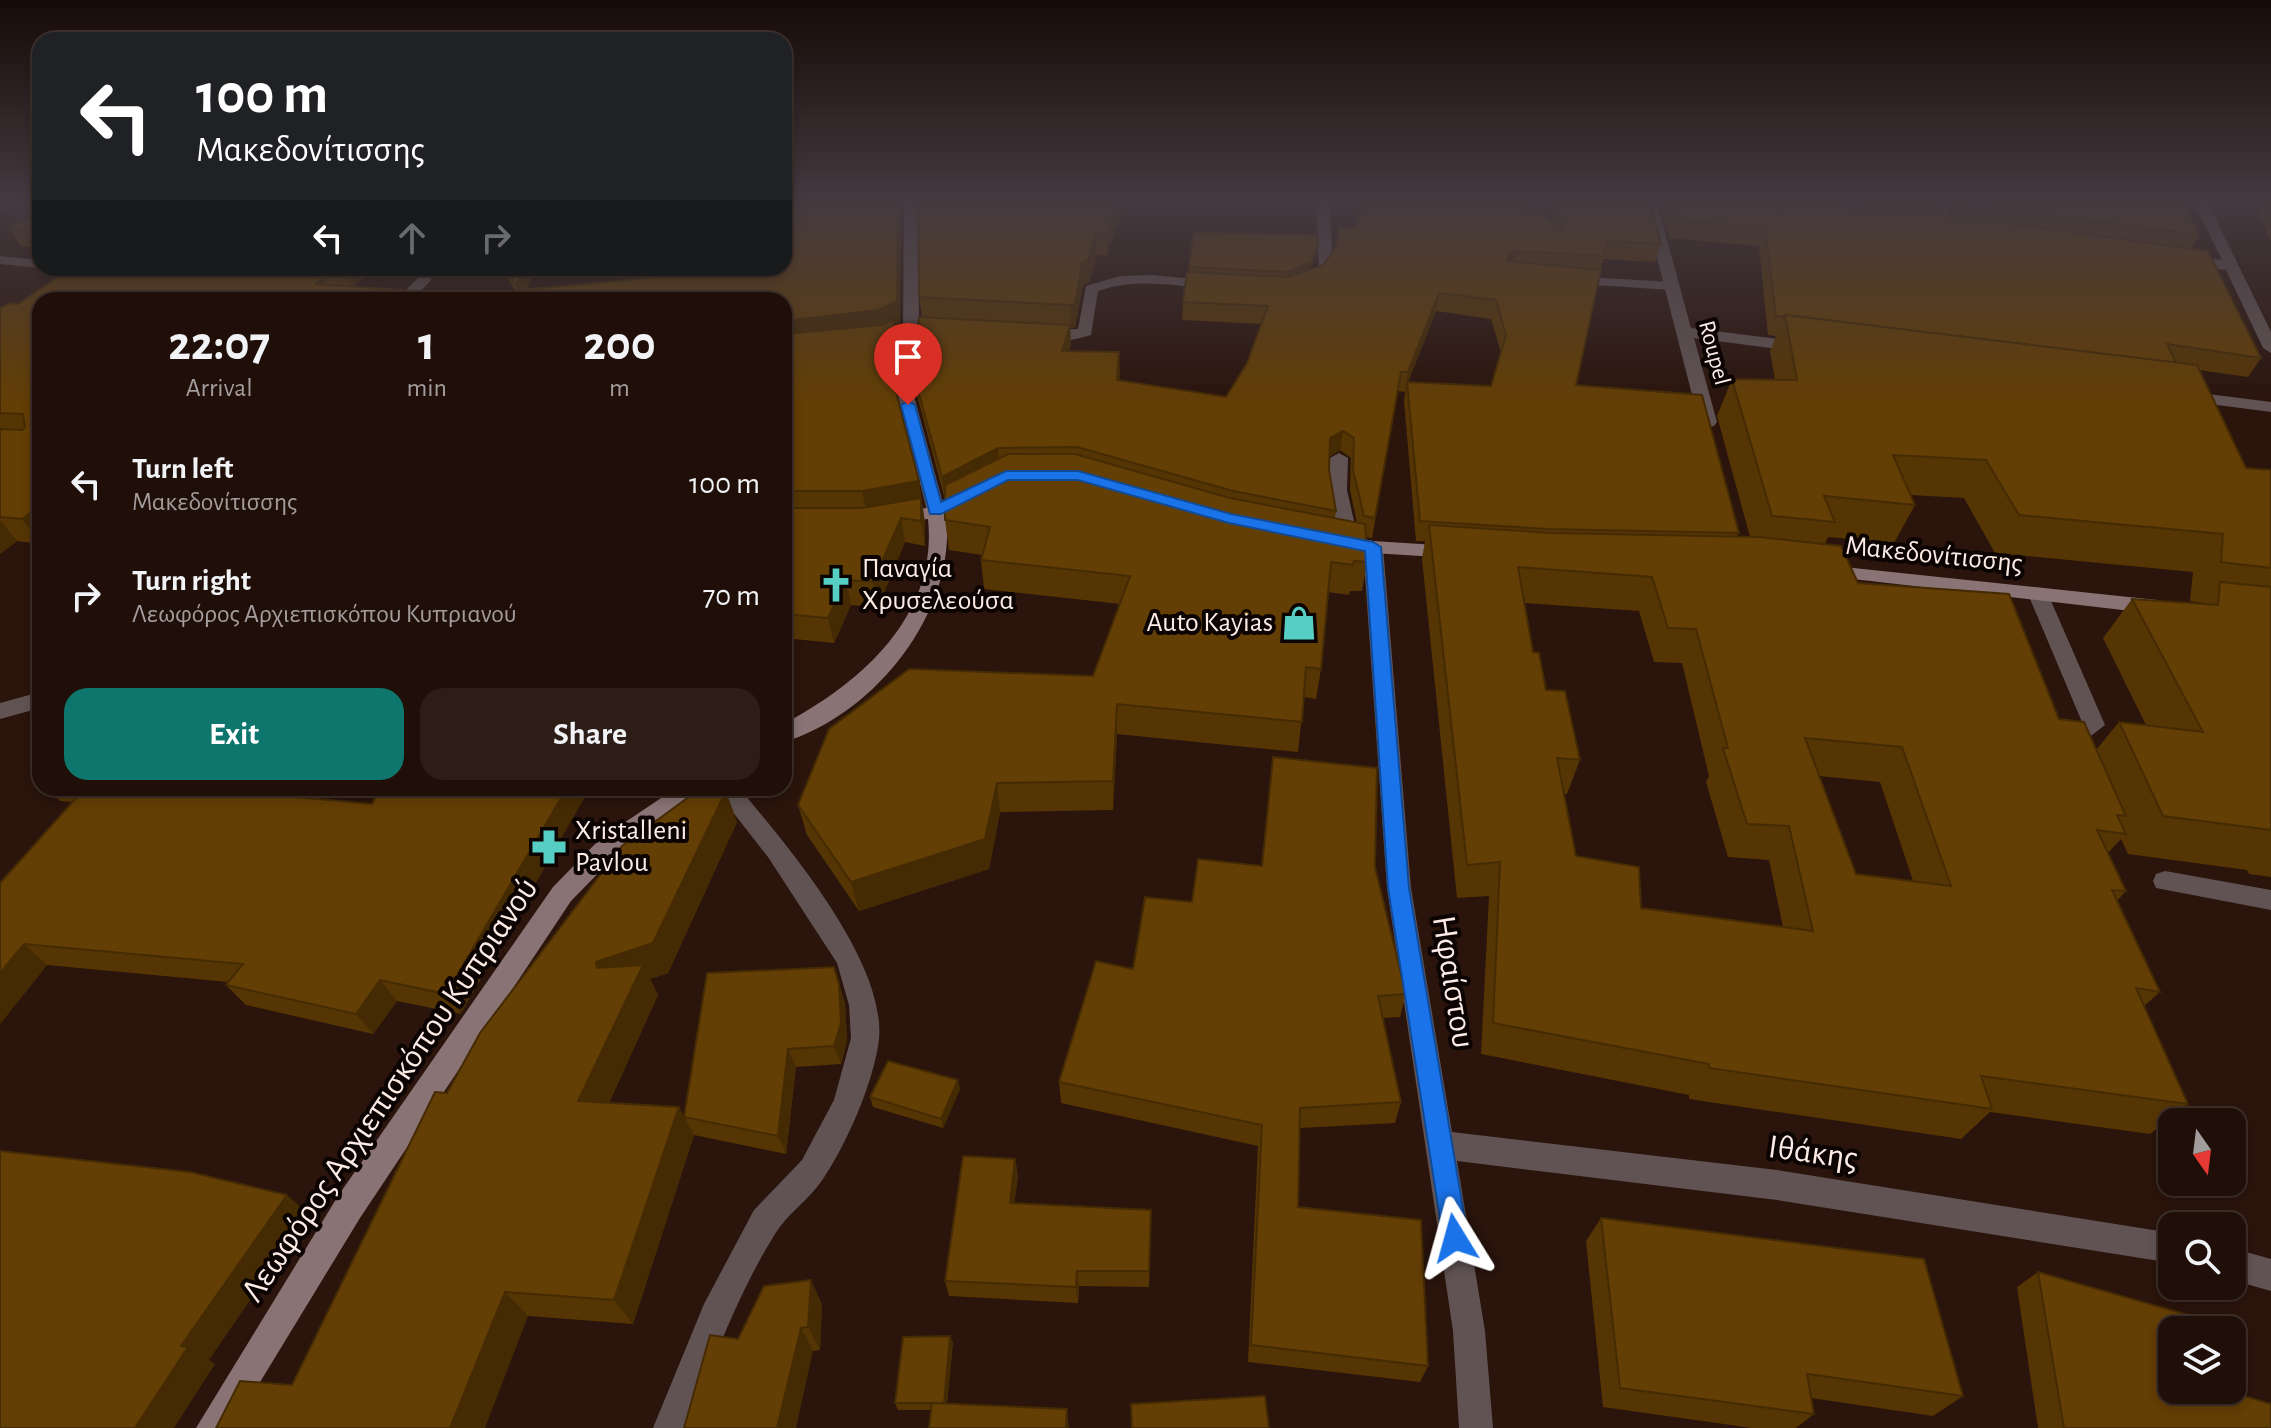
<!DOCTYPE html>
<html lang="en">
<head>
<meta charset="utf-8">
<style>
	:root { --surface:#200f09; --page:#2d1d17; --text:#f1f3f6; --muted:#a29c9c; --line:#3d2f2a; --accent:#0f766e }
	body { margin:0; font-family:"Alegreya Sans",sans-serif; background:var(--page); color:var(--text); height:100vh; display:flex; flex-direction:column; font-size:30px; white-space:nowrap }
	* { box-sizing:border-box; margin:0 }
	p { font-size:26px; color:var(--muted) }
	.icon { flex:none; width:44px; height:44px; fill:none; stroke:currentColor; stroke-width:2; stroke-linecap:round; stroke-linejoin:round }
	.map { position:relative; flex:1; overflow:hidden }
	.side { position:absolute; left:32px; top:292px; width:760px; height:504px; display:flex; flex-direction:column; background:var(--surface); border-radius:24px; box-shadow:0 4px 12px #0003,0 0 0 2px var(--line) }
	.side>* { flex:none }
	.guide { position:absolute; left:32px; top:32px; width:760px; height:244px; border-radius:24px; box-shadow:0 4px 12px #0003,0 0 0 2px var(--line); background:#202124; color:#fff; overflow:hidden }
	.needle { width:52px; rotate:166deg }
	.tools { position:absolute; left:2158px; top:1108px; display:grid; gap:16px }
	.tools a { display:grid; place-items:center; width:88px; height:88px; border-radius:16px; background:var(--surface); box-shadow:0 4px 12px #0003,0 0 0 2px var(--line); font-size:40px }
	.pin { position:absolute; display:grid; place-items:center; width:68px; height:68px; color:#fff; margin:-82px -34px; border-radius:50% 50% 50% 0; rotate:-45deg; box-shadow:0 0 8px #0007 }
	.pin .icon { rotate:45deg }
	.me { position:absolute; width:88px; margin:-44px; rotate:352deg; stroke-linejoin:round; filter:drop-shadow(0 0 6px #0008) }
	.turn { display:flex; align-items:center; gap:28px; height:168px; padding:0 32px; font-size:36px }
	.turn .icon { width:104px; height:104px; stroke-width:2.5 }
	.turn b { display:block; font-size:56px; line-height:68px }
	.lanes { display:flex; align-items:center; height:76px; padding:0 32px; background:#0003; justify-content:center; gap:40px; direction:ltr }
	.lanes .off { opacity:.35 }
	.eta { display:flex; justify-content:space-evenly; align-items:center; height:136px; text-align:center }
	.eta b { font-size:48px; font-weight:600; line-height:56px }
	.button { display:flex; gap:16px; margin-top:auto; padding:16px 32px }
	.button a { flex:1; height:92px; border-radius:24px; background:var(--accent); color:#fff; font-size:32px; font-weight:600; line-height:92px; text-align:center }
	.button a+a { background:var(--page); color:var(--text) }
	ul { padding:0; list-style:none }
	li { display:flex; align-items:center; gap:24px; height:112px; padding:0 32px }
	li div { flex:1 }
	li b { display:block; font-size:30px }
	li em { font-style:normal }
	.map>svg:first-child { display:block }
</style>
</head>
<body>
<div class="map">
<svg width="2271" height="1428" viewBox="0 0 2271 1428">
	<rect width="100%" height="100%" fill="#2a140c"/>
	<g fill="none" stroke-linecap="round" stroke-linejoin="round">
		<g fill="#615354" fill-rule="evenodd">
			<polygon points="1569,276 1672,282 1679,286 1672,290 1564,283 1564,277"/>
			<polygon points="2038,587 2048,594 2105,725 2078,746 2075,753 2059,753 2055,743 2082,722 2028,594"/>
			<polygon points="40,692 40,708 0,719 0,703"/>
			<polygon points="2165,871 2271,890 2271,910 2156,888 2153,881 2156,874"/>
		</g>
		<g fill="#615354" fill-rule="evenodd">
			<polygon points="0,203 17,203 0,210"/>
			<polygon points="1316,203 1330,203 1333,269 1313,287 1306,283 1319,268"/>
			<polygon points="1643,203 1657,203 1691,328 1802,342 1810,347 1802,352 1694,338 1717,422 1714,426 1708,427 1699,422"/>
			<polygon points="1931,203 1945,203 1957,228 1955,231 1945,231"/>
			<polygon points="2194,203 2208,203 2271,332 2271,353 2263,348 2226,270 2185,264 2178,260 2185,256 2222,260"/>
			<polygon points="0,256 40,260 41,268 0,264"/>
			<polygon points="420,268 434,268 431,280 412,300 396,300 417,279"/>
			<path d="M 1152,275 L 1215,281 L 1222,285 L 1215,289 C 1177,286 1135,277 1098,291 L 1091,335 C 1074,340 1047,346 1033,335 L 1041,330 L 1078,329 L 1086,286 L 1120,276 Z"/>
			<polygon points="2185,391 2271,402 2271,412 2179,400 2177,396"/>
			<polygon points="1339,453 1348,458 1347,490 1359,543 1349,549 1339,543 1329,490 1330,458"/>
			<polygon points="1373,541 1383,547 1411,888 1452,1132 1777,1170 2172,1233 2172,1263 1777,1200 1457,1161 1485,1331 1493,1428 1459,1428 1453,1331 1387,888 1363,547"/>
			<path d="M 714,788 L 739,788 C 787,845 886,961 879,1039 C 874,1082 847,1143 823,1179 C 810,1199 787,1214 775,1234 C 737,1295 713,1362 687,1428 L 653,1428 L 704,1304 L 754,1210 L 802,1160 L 834,1100 L 851,1038 L 849,1005 L 837,963 L 768,857 Z"/>
			<polygon points="2232,1248 2271,1259 2271,1291 2232,1280"/>
		</g>
		<polygon fill="#615354" fill-rule="evenodd" points="904,203 918,203 919,327 912,388 945,511 936,517 927,511 896,388 903,327"/>
		<g fill="#897375" fill-rule="evenodd">
			<path d="M 972,486 L 978,487 L 978,495 L 946,513 C 958,610 876,714 784,742 L 784,724 C 862,682 938,616 928,519 L 890,524 L 890,516 L 930,507 Z"/>
			<polygon points="1339,534 1373,541 1452,546 1462,552 1452,558 1373,553 1332,544 1329,540"/>
			<polygon points="1825,565 2157,600 2167,607 2157,614 1818,575 1815,571 1818,567"/>
			<polygon points="676,788 705,788 701,794 618,853 571,901 360,1218 232,1428 196,1428 338,1196 553,887 600,839"/>
		</g>
	</g>
	<g fill="#553504" fill-rule="evenodd">
		<path d="M 918,203 L 1124,203 L 1107,256 L 1097,255 L 1089,282 L 1083,285 L 1075,327 L 1070,328 L 1071,344 L 1068,352 L 1120,371 L 1119,381 L 1226,397 L 1247,363 L 1261,324 L 1182,320 L 1183,302 L 1189,267 L 1317,254 L 1310,269 L 1323,265 L 1355,228 L 1552,222 L 1549,203 L 1650,203 L 1661,244 L 1655,262 L 1603,259 L 1576,385 L 1739,533 L 1737,536 L 1750,537 L 1717,416 L 1732,379 L 1775,380 L 1770,351 L 1776,336 L 1768,335 L 1759,246 L 1670,238 L 1659,203 L 1944,203 L 1938,215 L 1954,217 L 1946,203 L 2184,203 L 2199,235 L 2191,249 L 2261,358 L 2248,377 L 2199,370 L 2246,468 L 2271,470 L 2271,877 L 2249,874 L 2247,870 L 2128,854 L 2121,839 L 2108,853 L 2126,891 L 2117,901 L 2160,992 L 2144,1006 L 2188,1104 L 2150,1134 L 1990,1112 L 1961,1139 L 1689,1099 L 1689,1095 L 1481,1054 L 1489,896 L 1457,898 L 1422,559 L 1425,541 L 1416,541 L 1404,401 L 1406,387 L 1405,392 L 1398,391 L 1372,538 L 1366,537 L 1368,557 L 1362,591 L 1350,591 L 1349,595 L 1328,592 L 1321,669 L 1316,699 L 1304,697 L 1298,752 L 1117,734 L 1113,810 L 1000,812 L 989,869 L 859,911 L 807,835 L 798,805 L 1093,676 L 1120,604 L 984,589 L 981,560 L 982,555 L 949,550 L 945,520 L 945,496 L 944,496 L 915,388 L 912,369 L 922,317 L 919,297 ZM 1436,311 L 1491,319 L 1501,352 L 1491,386 L 1408,382 ZM 1340,450 L 1351,458 L 1350,490 L 1357,523 L 1335,518 L 1336,511 L 1329,470 L 1329,457 ZM 1911,495 L 1964,498 L 1995,553 L 2193,572 L 2190,601 L 2203,603 L 2202,604 L 2132,599 L 2103,638 L 2146,725 L 2119,722 L 2096,750 L 2059,719 L 1858,583 L 1825,544 L 1828,537 L 1894,543 L 1915,505 ZM 1524,603 L 1639,611 L 1654,662 L 1682,663 L 1709,776 L 1706,782 L 1728,857 L 1769,860 L 1783,927 L 1641,908 L 1576,856 L 1564,794 L 1567,794 L 1580,760 L 1546,690 L 1533,652 ZM 1819,776 L 1880,782 L 1913,881 L 1856,874 Z"/>
		<polygon points="2255,203 2271,203 2271,240 2267,233"/>
		<polygon points="40,210 40,248 21,246 10,229"/>
		<polygon points="901,210 900,324 896,326 898,342 894,382 919,481 925,523 925,546 905,542 878,607 851,605 834,643 784,638 784,300 40,300 40,544 17,541 0,554 0,308 18,304 71,268 376,268 353,286 430,292 515,290 501,268 534,268 527,289 677,275"/>
		<polygon points="48,788 297,788 292,796 372,804 461,1014 397,1001 373,1034 246,1005 226,985 228,982 47,965 0,1024 0,883 73,802 60,801"/>
		<polygon points="737,822 668,973 650,979 658,995 609,1103 684,1117 845,1003 847,1041 841,1064 796,1067 786,1154 694,1135 633,1324 528,1316 292,1385 447,1093"/>
		<polygon points="1261,866 1375,867 1406,994 1400,1017 1382,1018 1401,1102 1395,1123 1300,1128 1298,1207 1428,1366 1420,1382 1248,1362 1258,1146 1061,1103 1059,1082 1192,902"/>
		<polygon points="958,1080 960,1089 943,1128 873,1107 870,1097"/>
		<polygon points="1015,1159 1018,1176 1014,1204 1151,1210 1149,1287 1079,1286 1078,1303 949,1296 945,1281"/>
		<polygon points="1601,1218 1963,1396 1933,1416 1811,1398 1814,1414 1796,1428 1752,1428 1603,1407 1586,1241"/>
		<polygon points="2038,1272 2238,1394 2271,1428 2038,1428 2017,1287"/>
		<polygon points="822,1304 820,1350 813,1351 738,1339"/>
		<polygon points="950,1336 953,1343 947,1404 1069,1422 931,1410 898,1410 895,1403"/>
	</g>
	<g fill="#452b04">
		<polygon points="898,203 900,203 901,210 900,324 896,326 898,342 893,389 889,365 784,345 784,321"/>
		<polygon points="1117,203 1124,203 1107,256 1107,234"/>
		<polygon points="1096,233 1097,255 1089,282 1083,285 1075,327 1071,328 1070,305 1082,263"/>
		<polygon points="1318,244 1317,254 1310,271 1287,281 1288,272"/>
		<polygon points="1516,251 1512,269 1505,271 1509,253"/>
		<polygon points="345,268 376,268 352,287 343,270"/>
		<polygon points="522,268 534,268 524,300 521,300 516,286"/>
		<polygon points="323,278 334,300 316,284"/>
		<polygon points="1439,293 1436,311 1407,385 1407,382 1405,392 1408,372"/>
		<polygon points="1070,325 1071,344 1063,370 1062,351"/>
		<polygon points="1119,352 1120,371 1117,400 1117,380"/>
		<polygon points="1343,431 1340,450 1327,458 1330,438"/>
		<polygon points="998,448 1000,468 944,496 942,477"/>
		<polygon points="919,481 925,523 925,546 921,521 921,506 867,515 862,491"/>
		<polygon points="40,505 40,542 22,519"/>
		<polygon points="901,518 905,542 878,607 873,582"/>
		<polygon points="0,520 17,541 0,554"/>
		<polygon points="846,580 851,605 834,643 828,618"/>
		<polygon points="1117,704 1117,734 1113,810 1113,781"/>
		<polygon points="997,783 1000,812 989,869 859,911 851,882"/>
		<polygon points="267,788 297,788 280,815 263,794"/>
		<polygon points="567,788 590,788 461,1014 446,994"/>
		<polygon points="726,791 737,822 668,973 650,979 658,995 597,1129 578,1101 597,968 596,962"/>
		<polygon points="24,944 47,965 0,1024 0,973"/>
		<polygon points="834,967 845,1003 847,1041 841,1064 834,1046"/>
		<polygon points="380,980 397,1001 373,1034 356,1014"/>
		<polygon points="788,1049 796,1067 786,1154 778,1136"/>
		<polygon points="958,1080 960,1089 943,1128 941,1119"/>
		<polygon points="679,1107 694,1135 633,1324 614,1300"/>
		<polygon points="1015,1159 1018,1176 1012,1220 1010,1203"/>
		<polygon points="287,1195 309,1214 209,1360 215,1364 174,1428 135,1428 181,1346"/>
		<polygon points="1077,1271 1079,1286 1078,1303 1076,1287"/>
		<polygon points="811,1280 822,1304 820,1350 808,1327"/>
		<polygon points="505,1292 528,1316 485,1428 450,1428"/>
		<polygon points="801,1328 813,1351 796,1428 777,1428"/>
		<polygon points="950,1336 953,1343 946,1410 944,1403"/>
		<polygon points="1067,1409 1069,1428 1066,1428"/>
	</g>
	<g fill="#633e05" stroke="#452b04" stroke-width="2" fill-rule="evenodd">
		<polygon points="784,203 898,203 897,301 878,310 784,321 784,300 40,300 40,505 22,519 0,517 0,429 22,430 25,427 23,414 0,413 0,308 10,303 18,304 71,268 218,268 323,278 316,284 430,292 511,291 677,275 679,268 784,268"/>
		<polygon points="918,203 1117,203 1107,234 1096,233 1088,260 1082,263 1075,304 1070,305 919,297"/>
		<polygon points="1361,203 1529,203 1562,230 1556,203 1650,203 1661,244 1607,241 1604,256 1516,251 1509,253 1508,261 1601,270 1576,385 1702,395 1739,533 1548,529 1420,521 1407,382 1491,386 1506,335 1496,300 1439,293 1408,372 1401,372 1375,518 1364,516 1353,470 1354,438 1343,431 1330,438 1329,470 1336,511 1233,491 1077,447 998,448 942,477 912,369 919,317 1070,325 1062,351 1119,352 1117,380 1226,397 1247,363 1268,306 1183,302 1187,272 1289,277 1323,265 1337,245 1339,227 1355,228"/>
		<polygon points="1670,203 1808,203 1958,217 2208,251 2261,358 2167,344 2176,363 1785,315 1784,317 1776,316 1765,228 1675,220"/>
		<polygon points="1964,203 2184,203 2199,235 1965,205"/>
		<polygon points="40,210 40,231 10,229"/>
		<polygon points="1194,232 1318,235 1318,244 1311,262 1288,272 1189,267"/>
		<polygon points="505,268 522,268 516,286"/>
		<polygon points="1785,315 2197,365 2246,468 2271,470 2271,568 2221,562 2223,534 2019,515 1986,460 1893,455 1915,505 1824,496 1835,522 1772,516 1732,379 1797,380"/>
		<polygon points="895,319 889,365 919,481 862,491 784,491 784,334 882,325"/>
		<polygon points="1008,454 1075,454 1230,498 1365,524 1368,557 1367,562 1354,561 1353,565 1331,562 1321,669 1306,667 1302,722 1117,704 1113,781 997,783 985,839 851,882 798,805 829,729 909,669 1093,676 1130,576 981,560 990,527 945,520 945,485"/>
		<polygon points="921,498 921,521 901,518 873,582 846,580 828,618 784,614 784,508 862,508"/>
		<path d="M 1429,525 L 1552,533 L 1759,537 L 1841,546 L 1858,583 L 2009,594 L 2059,719 L 2084,722 L 2126,816 L 2117,815 L 2126,834 L 2097,830 L 2126,891 L 2112,890 L 2160,992 L 2136,988 L 2188,1104 L 1981,1076 L 1992,1109 L 1709,1068 L 1709,1064 L 1493,1023 L 1500,862 L 1467,865 ZM 1518,567 L 1652,577 L 1668,628 L 1696,629 L 1728,748 L 1723,748 L 1747,824 L 1789,826 L 1813,931 L 1641,908 L 1639,867 L 1576,856 L 1557,758 L 1580,760 L 1565,691 L 1546,690 L 1539,653 L 1533,652 ZM 1805,738 L 1902,747 L 1951,886 L 1856,874 Z"/>
		<polygon points="2220,582 2271,587 2271,830 2163,816 2119,722 2203,732 2132,599 2218,605"/>
		<polygon points="1273,757 1377,768 1375,867 1406,994 1378,996 1401,1102 1300,1108 1298,1207 1421,1220 1428,1366 1251,1345 1262,1125 1059,1082 1096,961 1133,969 1145,897 1192,902 1198,859 1262,866"/>
		<polygon points="85,788 267,788 263,794 372,804 380,788 567,788 446,994 380,980 356,1014 226,985 243,964 24,944 0,973 0,883"/>
		<polygon points="701,788 723,788 726,791 653,943 596,962 597,968 643,965 578,1101 679,1107 614,1300 505,1292 450,1428 216,1428 240,1381 292,1385 435,1092 447,1093 480,1033 622,846"/>
		<polygon points="834,967 839,984 841,1023 834,1046 788,1049 778,1136 684,1117 707,973"/>
		<polygon points="888,1061 958,1080 941,1119 870,1097"/>
		<polygon points="0,1151 190,1172 287,1195 181,1346 188,1347 135,1428 0,1428"/>
		<polygon points="963,1156 1015,1159 1010,1203 1151,1210 1149,1271 1077,1271 1076,1287 945,1281"/>
		<polygon points="1601,1218 1924,1259 1963,1396 1807,1374 1814,1414 1620,1388"/>
		<polygon points="2038,1272 2220,1324 2222,1330 2172,1330 2172,1390 2232,1390 2232,1371 2238,1394 2271,1404 2271,1428 2064,1428"/>
		<polygon points="811,1280 808,1327 801,1328 777,1428 684,1428 710,1335 738,1339 764,1286"/>
		<polygon points="950,1336 944,1403 895,1403 903,1337"/>
		<polygon points="1265,1396 1269,1428 1132,1428 1131,1404"/>
		<polygon points="932,1403 1067,1409 1066,1428 929,1428"/>
	</g>
	<linearGradient id="sky" x2="0" y2="1"><stop stop-color="#170b07"/><stop offset="0.5" stop-color="#443a40"/><stop offset="1" stop-color="#443a40" stop-opacity="0"/></linearGradient>
	<rect width="2271" height="403" fill="url(#sky)"/>
	<polygon fill="#1a73e8" stroke="#114b97" stroke-width="2" points="908,401 915,405 941,502 1006,471 1078,471 1231,514 1373,542 1381,547 1409,888 1468,1238 1464,1247 1455,1251 1446,1247 1443,1238 1388,888 1365,551 1229,523 1078,480 1008,480 941,514 930,514 901,405"/>
	<defs>
		<g id="church-bare" transform="scale(2.76)"><path d="M-1.2-6h2.4v3.5h3.3v2.4h-3.3V6h-2.4V-.1h-3.3v-2.4h3.3Z" fill="#56cec3" stroke="#0c0402" stroke-width="2.5" paint-order="stroke"/></g>
		<g id="shop-bare" transform="scale(2.76)"><path d="M-5-2.5h2.3a2.7 3.5 0 0 1 5.4 0H5L5.5 6h-11ZM-1.5-2.5h3a1.5 2.3 0 0 0-3 0Z" fill="#56cec3" stroke="#0c0402" stroke-width="2.5" paint-order="stroke"/></g>
		<g id="pharmacy-bare" transform="scale(2.76)"><path d="M-2-6h4v4h4v4h-4v4h-4v-4h-4v-4h4Z" fill="#56cec3" stroke="#0c0402" stroke-width="2.5" paint-order="stroke"/></g>
	</defs>
	<g fill-rule="evenodd">
		<use href="#church-bare" x="836" y="585"/>
		<use href="#shop-bare" x="1299" y="623"/>
		<use href="#pharmacy-bare" x="549" y="847"/>
	</g>
	<g text-anchor="middle" dominant-baseline="central" stroke-width="8" stroke-linejoin="round" paint-order="stroke">
		<g font-size="24" fill="#fdece6" stroke="#0c0402">
			<text transform="translate(1714 353) rotate(75)">Roupel</text>
		</g>
		<g font-size="28" fill="#fdece6" stroke="#0c0402">
			<text transform="translate(1934 555) rotate(6)">Μακεδονίτισσης</text>
		</g>
		<g font-size="28" fill="#fdece6" stroke="#0c0402" text-anchor="start">
			<text x="862" y="569">Παναγία<tspan x="862" dy="32">Χρυσελεούσα</tspan></text>
			<text x="1273" y="623" text-anchor="end">Auto Kayias</text>
			<text x="575" y="831">Xristalleni<tspan x="575" dy="32">Pavlou</tspan></text>
		</g>
		<g font-size="34" fill="#fdece6" stroke="#0c0402">
			<text transform="translate(1453 982) rotate(81)">Ηφαίστου</text>
			<text transform="translate(390 1090) rotate(-56)">Λεωφόρος Αρχιεπισκόπου Κυπριανού</text>
			<text transform="translate(1813 1153) rotate(8)">Ιθάκης</text>
		</g>
	</g>
</svg>
<div class="tools">
<a><svg class="needle" viewBox="-14 -14 28 28"><path d="M0-13l5 13h-10z" fill="#e53935"/><path d="M0 13l5-13h-10z" fill="#a29c9c"/></svg></a>
<a><svg class="icon" aria-label="search" viewBox="0 0 24 24"><circle cx="10" cy="10" r="6"/><path d="M15 15l6 6"/></svg></a>
<a><svg class="icon" aria-label="layers" viewBox="0 0 24 24"><path d="M12 4l9 5-9 5-9-5zM3 14l9 5 9-5"/></svg></a>
</div>
<div class="pin" style="left:908px;top:405px;background:#d93025"><svg class="icon" aria-label="arrive" viewBox="0 0 24 24"><path d="M6 21V4h12l-3 4 3 4H6"/></svg></div>
<svg class="me" style="left:1455px;top:1238px" viewBox="-20 -20 40 40"><path d="M0-17L14 15 0 8-14 15z" fill="#1a73e8" stroke="#fff" stroke-width="4"/></svg>
<div class="guide">
<div class="turn"><svg class="icon" aria-label="left" viewBox="0 0 24 24"><path d="M17 20v-9H6M10 6l-5 5 5 5"/></svg><div><b>100 m</b>Μακεδονίτισσης</div></div>
<div class="lanes"><svg class="icon" aria-label="left" viewBox="0 0 24 24"><path d="M17 20v-9H6M10 6l-5 5 5 5"/></svg><svg class="icon off" aria-label="ahead" viewBox="0 0 24 24"><path d="M12 20V5M6 11l6-6 6 6"/></svg><svg class="icon off" aria-label="right" viewBox="0 0 24 24"><path d="M7 20v-9h11M14 6l5 5-5 5"/></svg></div>
</div>
<section class="side">
<div class="eta">
<div><b>22:07</b><p>Arrival</p></div>
<div><b>1</b><p>min</p></div>
<div><b>200</b><p>m</p></div>
</div>
<ul>
<li><svg class="icon" aria-label="left" viewBox="0 0 24 24"><path d="M17 20v-9H6M10 6l-5 5 5 5"/></svg><div><b>Turn left</b><p>Μακεδονίτισσης</p></div><em>100 m</em></li>
<li><svg class="icon" aria-label="right" viewBox="0 0 24 24"><path d="M7 20v-9h11M14 6l5 5-5 5"/></svg><div><b>Turn right</b><p>Λεωφόρος Αρχιεπισκόπου Κυπριανού</p></div><em>70 m</em></li>
</ul>
<div class="button"><a>Exit</a><a>Share</a></div>
</section>
</div>
</body>
</html>
